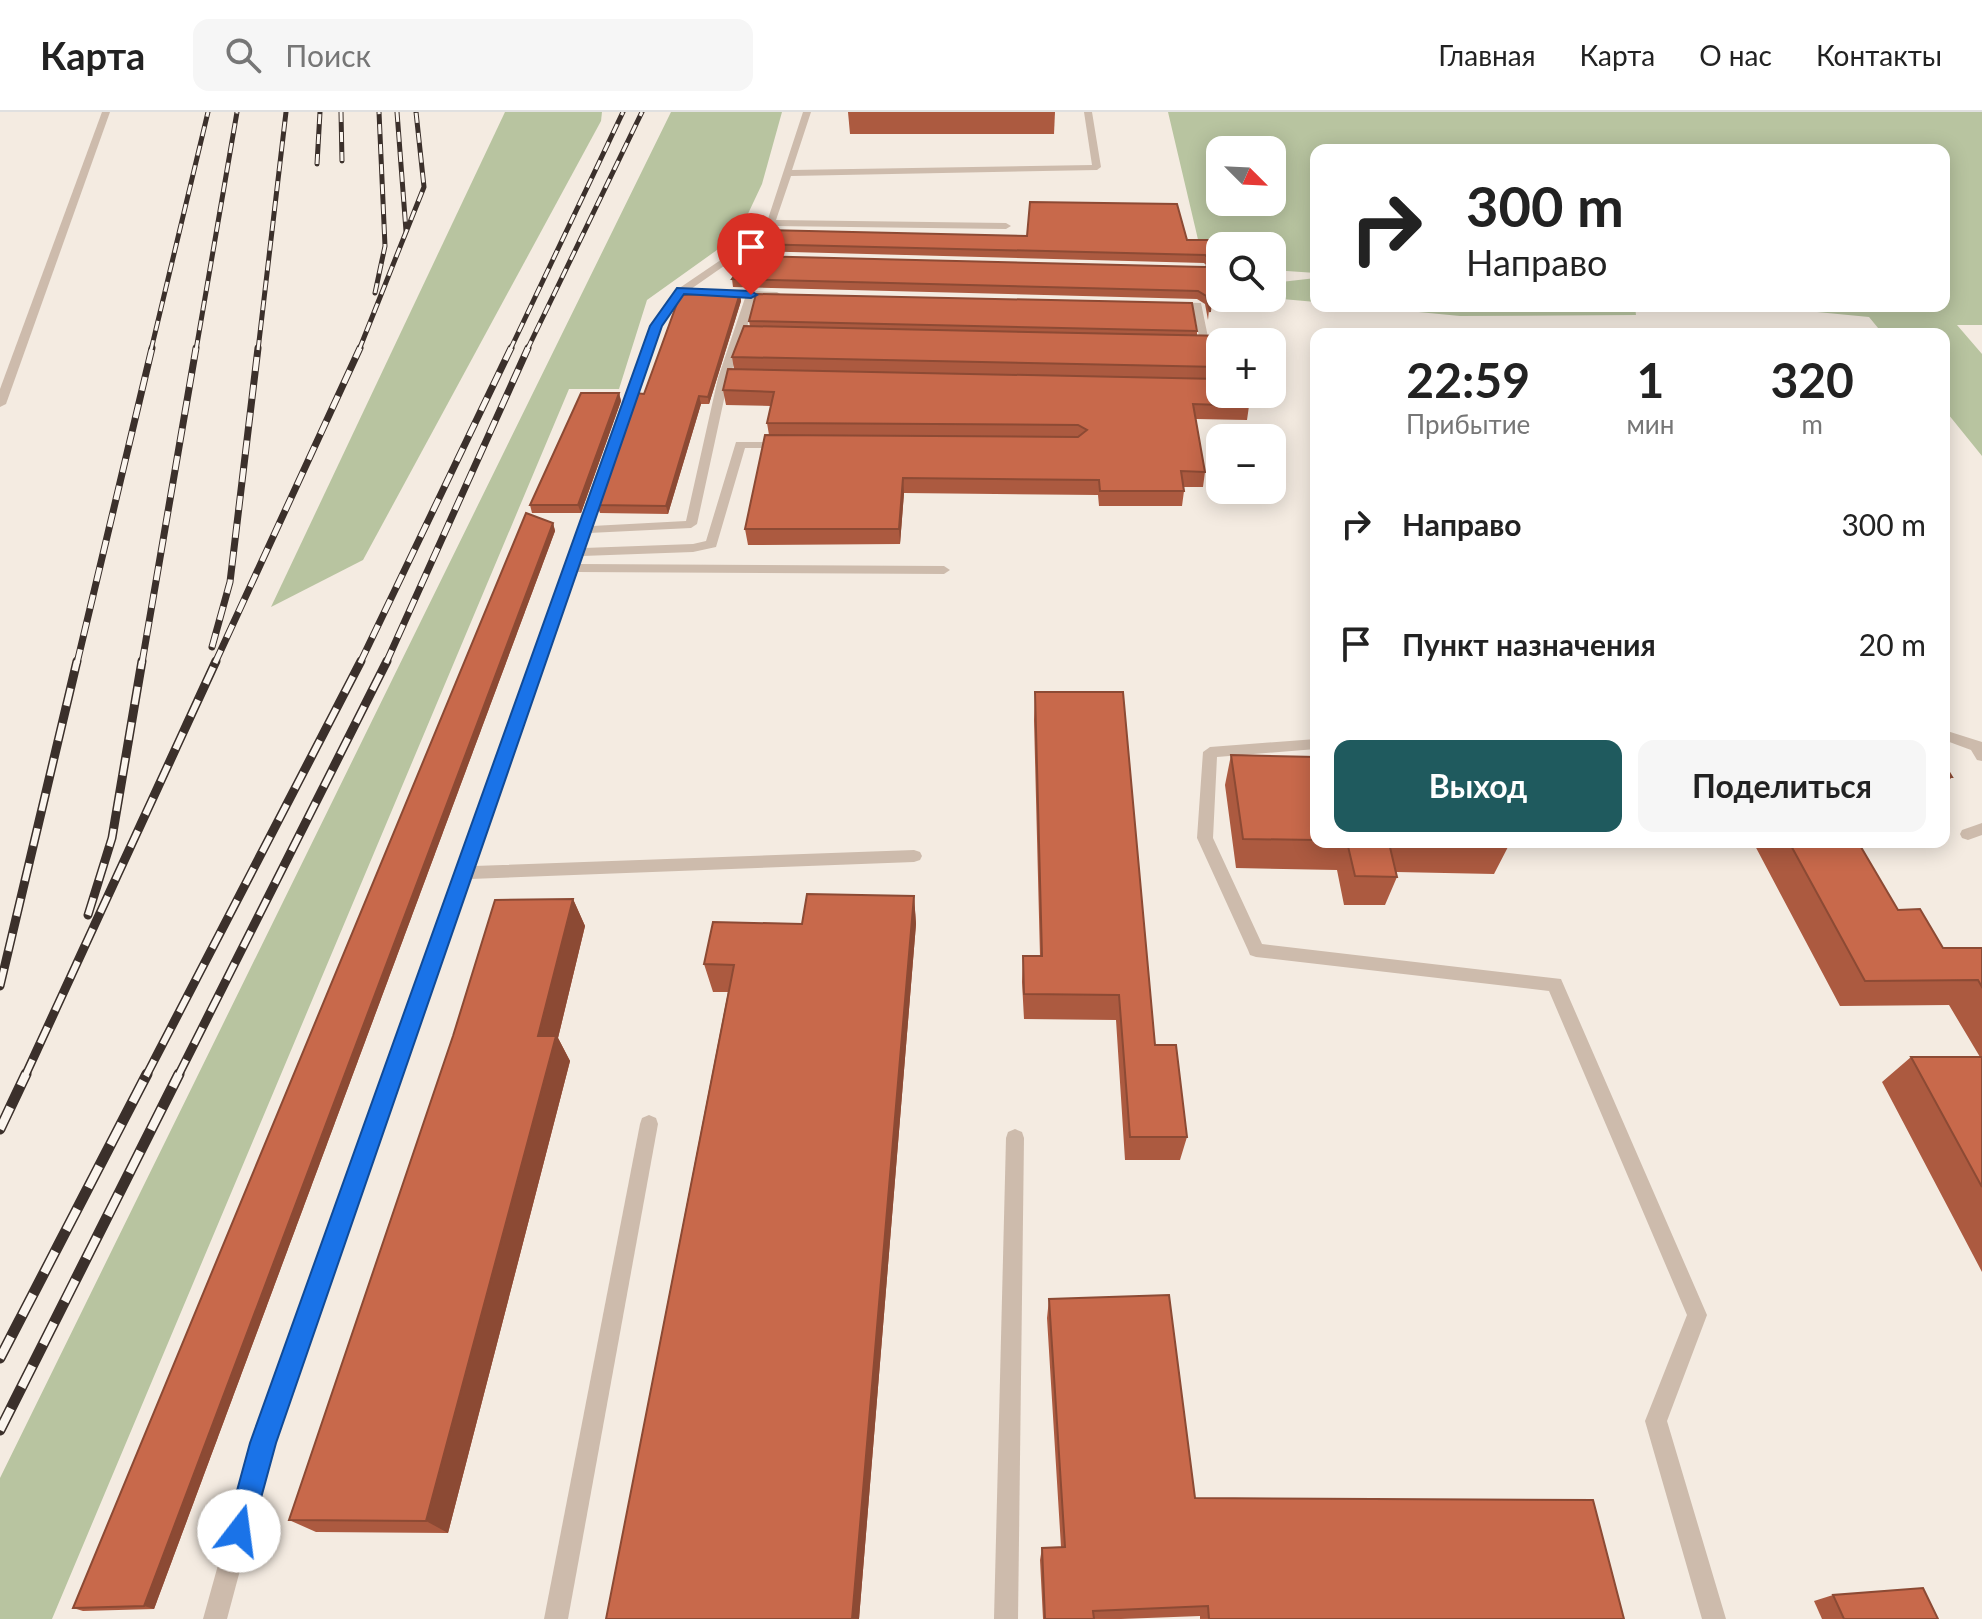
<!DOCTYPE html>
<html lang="ru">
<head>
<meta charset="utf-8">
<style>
	:root { --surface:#fff; --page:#f6f6f6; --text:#222; --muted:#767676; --line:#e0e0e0; --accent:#1f5a5e }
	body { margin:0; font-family:Lato,sans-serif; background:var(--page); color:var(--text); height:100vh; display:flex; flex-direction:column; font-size:30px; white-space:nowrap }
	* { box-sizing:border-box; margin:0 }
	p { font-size:26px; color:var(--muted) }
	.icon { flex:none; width:44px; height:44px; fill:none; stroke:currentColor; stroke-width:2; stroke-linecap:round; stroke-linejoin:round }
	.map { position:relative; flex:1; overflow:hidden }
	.sheet { position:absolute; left:1310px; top:216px; width:640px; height:520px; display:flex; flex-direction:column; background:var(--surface); border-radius:16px; box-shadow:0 4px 20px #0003 }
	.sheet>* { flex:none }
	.banner { position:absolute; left:1310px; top:32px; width:640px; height:168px; border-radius:16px; box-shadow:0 4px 20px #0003; background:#fff; color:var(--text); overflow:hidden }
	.needle { width:52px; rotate:114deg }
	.fabs { position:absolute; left:1206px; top:24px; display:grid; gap:16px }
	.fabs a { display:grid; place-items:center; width:80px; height:80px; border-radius:16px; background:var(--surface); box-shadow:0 4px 20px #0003; font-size:40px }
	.pin { position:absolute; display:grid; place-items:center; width:68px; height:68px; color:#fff; margin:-82px -34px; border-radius:50% 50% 50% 0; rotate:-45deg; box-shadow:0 0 8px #0007 }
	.pin .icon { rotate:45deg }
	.me { position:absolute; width:88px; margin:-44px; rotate:15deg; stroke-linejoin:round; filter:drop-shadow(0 0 6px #0008) }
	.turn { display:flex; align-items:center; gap:28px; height:168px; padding:0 24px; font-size:36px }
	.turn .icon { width:104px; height:104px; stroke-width:2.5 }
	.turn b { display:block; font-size:56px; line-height:68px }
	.eta { display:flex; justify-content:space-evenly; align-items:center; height:136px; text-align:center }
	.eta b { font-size:48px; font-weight:700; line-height:56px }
	.action { display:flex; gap:16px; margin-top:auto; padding:16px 24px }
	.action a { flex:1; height:92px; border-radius:16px; background:var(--accent); color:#fff; font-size:32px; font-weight:700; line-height:92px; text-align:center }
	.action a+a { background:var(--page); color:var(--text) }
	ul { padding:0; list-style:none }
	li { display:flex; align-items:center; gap:24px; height:120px; padding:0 24px }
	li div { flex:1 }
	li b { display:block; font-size:30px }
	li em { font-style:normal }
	header { display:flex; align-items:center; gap:48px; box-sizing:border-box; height:112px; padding:0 40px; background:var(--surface); border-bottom:2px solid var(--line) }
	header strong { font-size:38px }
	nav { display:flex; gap:44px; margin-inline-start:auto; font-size:28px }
	.search { width:560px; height:72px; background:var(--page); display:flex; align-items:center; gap:20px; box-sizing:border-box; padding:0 28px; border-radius:16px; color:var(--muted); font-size:30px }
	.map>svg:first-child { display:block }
</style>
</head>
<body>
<header>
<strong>Карта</strong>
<div class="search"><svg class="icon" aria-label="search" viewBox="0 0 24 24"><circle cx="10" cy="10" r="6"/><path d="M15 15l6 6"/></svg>Поиск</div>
<nav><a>Главная</a><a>Карта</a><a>О нас</a><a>Контакты</a></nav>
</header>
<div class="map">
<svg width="1982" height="1507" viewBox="0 0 1982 1507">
	<rect width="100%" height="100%" fill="#f4ebe1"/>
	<g fill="#b8c4a0" fill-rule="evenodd">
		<polygon points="505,0 602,0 601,9 363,448 271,495"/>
		<polygon points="671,0 782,0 762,72 738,123 647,188 619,277 569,277 52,1507 0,1507 0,1366"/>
		<path d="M 1168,0 L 1982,0 L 1982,213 L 1957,213 L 1982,242 L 1982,344 L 1944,297 L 1944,222 L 1883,222 L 1869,205 L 1753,194 L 1944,194 L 1944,38 L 1316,38 L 1316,161 L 1272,158 L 1272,134 L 1220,134 L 1220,155 L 1215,154 L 1215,136 L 1200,136 ZM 1220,38 L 1272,38 L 1272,90 L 1220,90 Z"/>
		<polygon points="1316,166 1316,190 1282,187 1272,179 1272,171"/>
		<polygon points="1356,194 1635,194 1636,203 1460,204"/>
	</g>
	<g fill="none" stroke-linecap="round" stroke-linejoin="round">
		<g fill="#cdbbac" fill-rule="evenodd">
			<polygon points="102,0 110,0 6,292 0,295 0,277"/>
			<path d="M 803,0 L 811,0 L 792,58 L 1092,53 L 1084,0 L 1092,0 L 1101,55 L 1097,58 L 791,64 L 776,108 L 1006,111 L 1011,114 L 1006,117 L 773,114 L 734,147 L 691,177 L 777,180 L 782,183 L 777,186 L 755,186 L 746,219 L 759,219 L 764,222 L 759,225 L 744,225 L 730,263 L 737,266 L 728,269 L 697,412 L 691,416 L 589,421 L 584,436 L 693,432 L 706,429 L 736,330 L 783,330 L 789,333 L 783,336 L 745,336 L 716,435 L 693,440 L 582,444 L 579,452 L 944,454 L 950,458 L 944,462 L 576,460 L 474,754 L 914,738 L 920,740 L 922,744 L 920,748 L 914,750 L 470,767 L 274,1331 L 227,1507 L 203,1507 L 252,1331 L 651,214 L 678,177 L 728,143 L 767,110 ZM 684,182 L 745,186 L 718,266 L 686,409 L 592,414 L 661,214 Z"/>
			<polygon points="1168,190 1201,191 1210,235 1194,235 1189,232 1200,229 1193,196 1168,194"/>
			<polygon points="1944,618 1982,630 1982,649 1977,648 1971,638 1944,628"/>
			<polygon points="1316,627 1316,637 1217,645 1213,726 1262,832 1561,867 1707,1203 1667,1309 1726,1507 1702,1507 1645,1309 1687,1203 1549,879 1256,845 1250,843 1248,838 1197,726 1203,640 1210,635"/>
			<polygon points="1982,711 1982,723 1968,728 1962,726 1960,722 1962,718"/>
			<polygon points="649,1003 656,1006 658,1012 568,1507 544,1507 640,1012 642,1006"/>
			<polygon points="1015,1017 1022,1020 1024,1026 1018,1507 994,1507 1006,1026 1008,1020"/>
		</g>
		<g stroke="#3b302b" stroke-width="5">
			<g id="rail-far3">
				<polyline points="341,0 342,49"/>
				<polyline points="397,0 406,119"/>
				<polyline points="317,52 320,0"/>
				<polyline points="375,181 385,134 379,0"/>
				<polyline points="151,238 208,0"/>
				<polyline points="196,238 237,0"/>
				<polyline points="258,238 286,0"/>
				<polyline points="359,238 424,75 416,0"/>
				<polyline points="510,238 623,0"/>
				<polyline points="527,238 642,0"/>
			</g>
		</g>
		<g stroke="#3b302b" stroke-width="7">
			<g id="rail-far2">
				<polyline points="212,535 230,470 258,236"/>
				<polyline points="77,551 152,236"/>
				<polyline points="142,551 196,236"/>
				<polyline points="215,551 360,236"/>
				<polyline points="360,551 511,236"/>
				<polyline points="386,551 528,236"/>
			</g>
		</g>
		<g stroke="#3b302b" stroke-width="9">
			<g id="rail-far1">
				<polyline points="88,803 112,726 142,549"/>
				<polyline points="0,874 77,549"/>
				<polyline points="25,964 216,549"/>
				<polyline points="146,964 361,549"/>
				<polyline points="178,964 387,549"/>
			</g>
		</g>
		<g stroke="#3b302b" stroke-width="11">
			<g id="rail">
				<polyline points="0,1017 26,962"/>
				<polyline points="0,1246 147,962"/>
				<polyline points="0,1318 179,962"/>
			</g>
		</g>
		<use href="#rail-far3" stroke="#fbf5ee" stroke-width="3" stroke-dasharray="10" stroke-linecap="butt"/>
		<use href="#rail-far2" stroke="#fbf5ee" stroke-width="5" stroke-dasharray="14" stroke-linecap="butt"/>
		<use href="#rail-far1" stroke="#fbf5ee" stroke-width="6" stroke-dasharray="18" stroke-linecap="butt"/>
		<use href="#rail" stroke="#fbf5ee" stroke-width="8" stroke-dasharray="24" stroke-linecap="butt"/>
	</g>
	<g fill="#ac5a40">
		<polygon points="848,0 1055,0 1054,22 850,22"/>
		<polygon points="1187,128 1216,128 1208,208 1205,192 1197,187 733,175 732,167 1205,155 1207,154 1204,151 757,139 756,132"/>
		<polygon points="740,181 741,189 709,292 701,292 668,402 600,401 597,393 644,282"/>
		<polygon points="749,209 1197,219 1197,224 1220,230 1220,282 1249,294 1247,308 1196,307 1205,360 1203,375 1184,375 1184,379 1182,394 1099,394 1098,383 904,381 900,432 748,433 745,417 769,323 767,311 771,294 726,293 723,278 734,257 732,245 750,214"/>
		<polygon points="619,281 621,289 581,401 532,401 530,393"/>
		<polygon points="553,411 555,419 154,1497 83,1499 73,1496"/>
		<polygon points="1035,580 1187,1025 1180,1048 1125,1048 1116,908 1024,907 1022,870 1023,844 1040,844 1034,608"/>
		<polygon points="1231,643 1316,645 1316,730 1508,730 1509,733 1494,762 1396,760 1397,765 1385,793 1344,793 1337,758 1236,756 1225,673"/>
		<polygon points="1944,652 1952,665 1944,674"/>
		<polygon points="1753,730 1858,730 1898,798 1943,836 1982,836 1982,1160 1882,970 1911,945 1980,945 1949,893 1840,894"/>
		<polygon points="914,784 916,812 859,1507 606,1507 728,880 713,880 704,852 802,812"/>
		<polygon points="573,787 585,814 558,926 570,949 448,1421 316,1420 289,1408"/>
		<polygon points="1049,1187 1195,1386 1624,1507 1200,1507 1200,1504 1121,1507 1043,1507 1040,1448 1042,1436 1061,1435 1047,1206"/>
		<polygon points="1833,1483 1938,1507 1822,1507 1814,1489"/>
	</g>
	<g fill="#8c4a34">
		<polygon points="740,181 741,189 709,292 708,285"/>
		<polygon points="619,281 621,289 581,401 578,393"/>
		<polygon points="699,284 701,292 668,402 666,394"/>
		<polygon points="903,366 904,381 900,432 899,417"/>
		<polygon points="553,411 555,419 154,1497 144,1494"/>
		<polygon points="914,784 916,812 859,1507 852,1507"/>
		<polygon points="573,787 585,814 558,926 570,949 448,1421 426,1409 538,924"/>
	</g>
	<g fill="#c8694b" stroke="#8c4a34" stroke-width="2">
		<polygon points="1030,90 1177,92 1187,128 1216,128 1210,200 1206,184 1198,179 732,167 748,144 1205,155 1213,150 1205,143 756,132 765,118 1027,124"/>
		<polygon points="740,181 708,285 699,284 666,394 597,393 636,281 644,282 680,183"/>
		<polygon points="756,182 1192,191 1197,219 749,209"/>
		<polygon points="744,214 1227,224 1227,230 1220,230 1220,255 732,245"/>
		<polygon points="728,257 1220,267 1220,282 1242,282 1249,294 1193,292 1205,360 1181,359 1184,379 1100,379 1099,368 903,366 899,417 745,417 765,323 1078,325 1087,318 1078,313 767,311 774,280 723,278"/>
		<polygon points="581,281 619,281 578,393 530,393"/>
		<polygon points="526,401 553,411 144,1494 73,1496"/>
		<polygon points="1035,580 1123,580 1155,933 1176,933 1187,1025 1130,1025 1119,883 1024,882 1023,844 1042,844"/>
		<polygon points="1231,643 1316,645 1316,728 1243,727"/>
		<polygon points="1944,652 1952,665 1944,665"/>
		<polygon points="1347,730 1508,730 1509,733 1389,731 1397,765 1355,764"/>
		<polygon points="1789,730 1858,730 1898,798 1920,797 1943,836 1982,836 1982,875 1978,868 1865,869"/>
		<polygon points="807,782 914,784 852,1507 606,1507 734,853 704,852 713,810 802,812"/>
		<polygon points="573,787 538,924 556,924 426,1409 289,1408 453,924 495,788"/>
		<polygon points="1911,945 1982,945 1982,1075"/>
		<polygon points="1169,1183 1195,1386 1593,1388 1624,1507 1209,1507 1208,1494 1093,1499 1094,1507 1045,1507 1042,1436 1065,1435 1049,1187"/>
		<polygon points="1923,1476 1938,1507 1844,1507 1833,1483"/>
	</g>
	<polygon fill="#1a73e8" stroke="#114b97" stroke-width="2" points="677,176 751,179 757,183 751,186 684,182 662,214 276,1331 252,1419 248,1428 239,1432 230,1428 226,1419 250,1331 650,214"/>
</svg>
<div class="fabs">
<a><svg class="needle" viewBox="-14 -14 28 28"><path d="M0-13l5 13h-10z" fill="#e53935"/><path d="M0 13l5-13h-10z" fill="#767676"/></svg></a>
<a><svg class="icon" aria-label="search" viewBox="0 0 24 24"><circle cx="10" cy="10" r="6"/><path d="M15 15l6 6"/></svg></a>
<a>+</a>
<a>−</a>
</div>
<div class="pin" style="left:751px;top:183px;background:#d93025"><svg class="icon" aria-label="arrive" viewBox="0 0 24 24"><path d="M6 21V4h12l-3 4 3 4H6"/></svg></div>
<svg class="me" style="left:239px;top:1419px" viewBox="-20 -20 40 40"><circle r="19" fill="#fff"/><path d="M0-13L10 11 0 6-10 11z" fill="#1a73e8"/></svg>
<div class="banner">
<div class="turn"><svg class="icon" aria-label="right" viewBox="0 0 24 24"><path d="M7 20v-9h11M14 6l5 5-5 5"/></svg><div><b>300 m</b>Направо</div></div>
</div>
<section class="sheet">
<div class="eta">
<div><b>22:59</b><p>Прибытие</p></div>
<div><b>1</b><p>мин</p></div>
<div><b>320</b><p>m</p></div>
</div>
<ul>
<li><svg class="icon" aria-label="right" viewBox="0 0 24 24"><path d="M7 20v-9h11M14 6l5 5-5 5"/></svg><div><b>Направо</b></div><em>300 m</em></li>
<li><svg class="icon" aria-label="arrive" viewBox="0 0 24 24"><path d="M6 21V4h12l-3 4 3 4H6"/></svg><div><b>Пункт назначения</b></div><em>20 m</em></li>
</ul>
<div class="action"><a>Выход</a><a>Поделиться</a></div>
</section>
</div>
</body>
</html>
